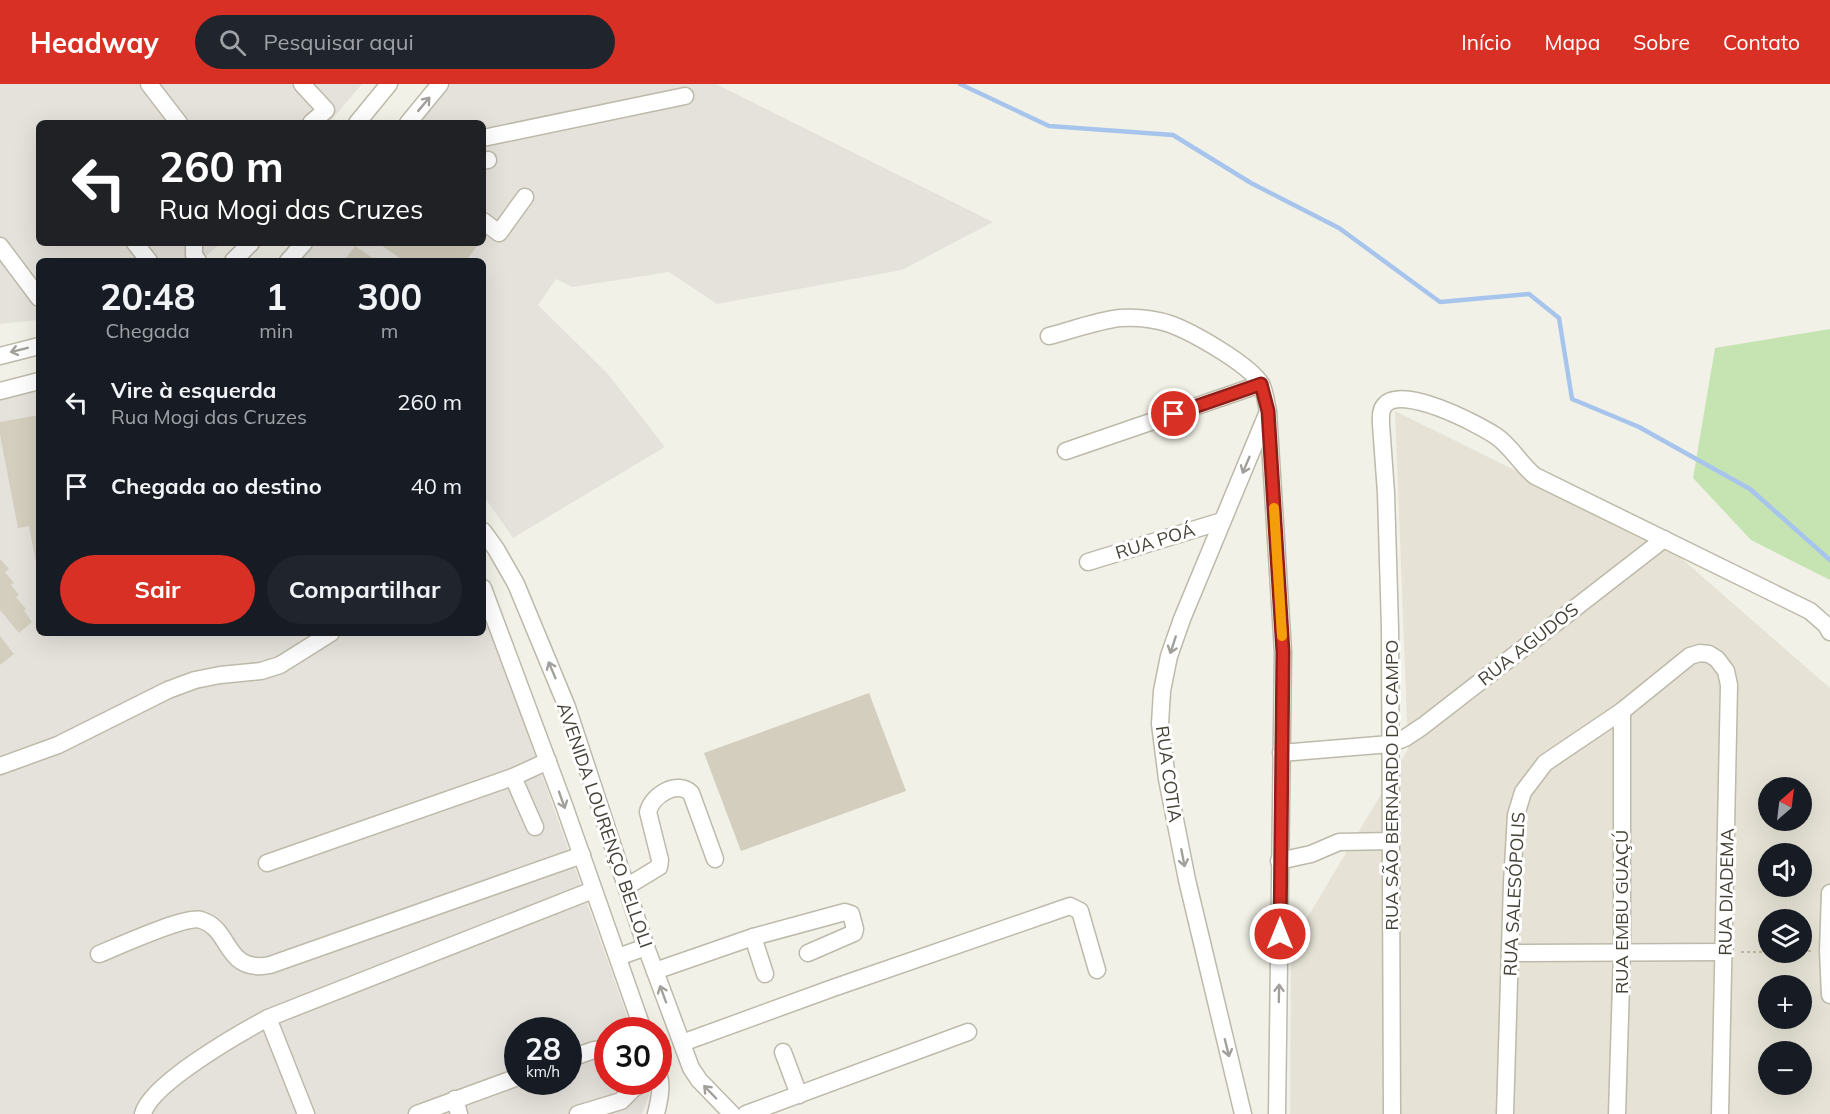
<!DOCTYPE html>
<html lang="pt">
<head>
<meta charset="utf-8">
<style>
	:root { --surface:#171b24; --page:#20242c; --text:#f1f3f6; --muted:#9ea1a6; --accent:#d93025 }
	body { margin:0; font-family:Mulish,sans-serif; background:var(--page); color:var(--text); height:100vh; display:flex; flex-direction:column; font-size:22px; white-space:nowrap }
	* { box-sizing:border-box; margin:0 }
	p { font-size:20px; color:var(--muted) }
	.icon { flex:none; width:33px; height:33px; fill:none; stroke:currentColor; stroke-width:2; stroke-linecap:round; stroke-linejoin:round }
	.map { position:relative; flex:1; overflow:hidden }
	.sheet { position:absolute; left:36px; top:174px; width:450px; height:378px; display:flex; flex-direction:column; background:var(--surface); border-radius:9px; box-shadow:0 6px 24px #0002 }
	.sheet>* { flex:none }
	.guide { position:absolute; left:36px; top:36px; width:450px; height:126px; border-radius:9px; box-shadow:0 6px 24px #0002; background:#202124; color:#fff; overflow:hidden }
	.needle { width:39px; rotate:28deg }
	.fabs { position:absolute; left:1758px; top:693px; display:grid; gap:12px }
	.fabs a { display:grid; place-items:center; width:54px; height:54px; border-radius:50%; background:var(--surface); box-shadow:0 6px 24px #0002; font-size:30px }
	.speed { position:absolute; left:504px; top:933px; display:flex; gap:12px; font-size:30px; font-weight:700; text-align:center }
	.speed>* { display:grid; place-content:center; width:78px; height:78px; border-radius:50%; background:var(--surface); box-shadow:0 6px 24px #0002; line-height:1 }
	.speed small { font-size:15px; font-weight:400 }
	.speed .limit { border:9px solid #d22; background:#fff; color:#111 }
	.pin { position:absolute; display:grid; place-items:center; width:51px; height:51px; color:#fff; margin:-26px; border:3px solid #fff; border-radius:50%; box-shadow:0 2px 6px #0007 }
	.me { position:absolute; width:66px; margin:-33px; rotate:0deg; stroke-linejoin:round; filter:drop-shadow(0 0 4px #0008) }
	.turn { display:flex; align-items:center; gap:21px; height:126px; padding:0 24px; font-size:27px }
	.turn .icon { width:78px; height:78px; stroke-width:2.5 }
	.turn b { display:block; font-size:42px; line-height:51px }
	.eta { display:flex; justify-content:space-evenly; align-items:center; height:102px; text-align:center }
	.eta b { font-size:36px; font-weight:700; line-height:42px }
	.button { display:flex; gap:12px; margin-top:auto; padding:12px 24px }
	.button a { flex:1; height:69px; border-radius:36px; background:var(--accent); color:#fff; font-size:24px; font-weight:700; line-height:69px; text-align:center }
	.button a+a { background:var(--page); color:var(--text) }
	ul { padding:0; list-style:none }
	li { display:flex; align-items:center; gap:18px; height:84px; padding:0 24px }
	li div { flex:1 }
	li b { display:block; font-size:22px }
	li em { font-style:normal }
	header { display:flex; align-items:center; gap:36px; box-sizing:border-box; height:84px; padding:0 30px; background:var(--accent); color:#fff }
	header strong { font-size:28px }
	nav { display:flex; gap:33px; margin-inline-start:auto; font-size:21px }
	.search { width:420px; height:54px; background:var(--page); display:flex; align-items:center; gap:15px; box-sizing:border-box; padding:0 21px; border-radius:33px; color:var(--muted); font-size:22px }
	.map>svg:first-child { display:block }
</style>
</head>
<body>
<header>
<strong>Headway</strong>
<div class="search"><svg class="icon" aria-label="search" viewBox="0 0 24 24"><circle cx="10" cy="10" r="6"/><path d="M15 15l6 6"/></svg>Pesquisar aqui</div>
<nav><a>Início</a><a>Mapa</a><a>Sobre</a><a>Contato</a></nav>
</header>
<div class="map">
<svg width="1830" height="1030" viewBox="0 0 1830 1030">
	<rect width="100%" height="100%" fill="#f2f1e7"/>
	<path fill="#e6e3d6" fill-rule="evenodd" d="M 1395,327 L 1666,461 L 1830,604 L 1830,1030 L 1290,1030 L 1291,861 L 1408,665 ZM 1768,704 L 1802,704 L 1802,736 L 1768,736 ZM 1768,770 L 1802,770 L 1802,802 L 1768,802 ZM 1768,836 L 1802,836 L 1802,868 L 1768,868 ZM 1768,902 L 1802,902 L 1802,934 L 1768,934 ZM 1768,968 L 1802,968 L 1802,1000 L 1768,1000 Z"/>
	<g fill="#e5e2dc" fill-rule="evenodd">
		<polygon points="0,0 362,0 329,39 39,39 39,159 221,159 201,177 39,177 39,236 0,240"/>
		<polygon points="446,0 716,0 993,138 902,186 717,220 669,188 572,203 556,195 538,221 607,289 665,363 513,454 483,411 483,177 296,177 311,159 483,159 483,39 413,39"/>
		<path d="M 39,302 L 39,549 L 483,549 L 483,530 L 494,555 L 632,946 L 608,946 L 608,998 L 650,998 L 652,1003 L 642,1030 L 0,1030 L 0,315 ZM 518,946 L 568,946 L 568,998 L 518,998 Z"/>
	</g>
	<polygon fill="#c6e4b2" points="1830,245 1830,496 1751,456 1693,394 1715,264"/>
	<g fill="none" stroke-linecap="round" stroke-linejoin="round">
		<polyline stroke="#a7c5ec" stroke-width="4.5" points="960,0 1049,42 1173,51 1251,99 1339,144 1440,218 1529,210 1559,234 1572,315 1639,343 1750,405 1830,476"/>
	</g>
	<g fill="#d3cebd">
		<polygon points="378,159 479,159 466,177 404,177"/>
		<polygon points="355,162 377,177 344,177"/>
		<polygon points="39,331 39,484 37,484 29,442 18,444 0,351 0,338"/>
		<polygon points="0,475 9,485 5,488 14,499 11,501 19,511 16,513 26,525 24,527 32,538 19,549 0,526"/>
		<polygon points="0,552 14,570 0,581"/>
		<polygon points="869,609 906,707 741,767 704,669"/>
	</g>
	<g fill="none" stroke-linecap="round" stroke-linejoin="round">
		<g stroke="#bdbaaa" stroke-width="19">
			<g id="minor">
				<polyline points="149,0 179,39"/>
				<polyline points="302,0 326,26 311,39"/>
				<polyline points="357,39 389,0"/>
				<polyline points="408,39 440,0"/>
				<polyline points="483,54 685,12"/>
				<polyline points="483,77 488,76"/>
				<polyline points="483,137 499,149 525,113"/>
				<polyline points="135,159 149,177"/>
				<polyline points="194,159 194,171 198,177"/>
				<polyline points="0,162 39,214"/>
				<polyline points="233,177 251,159"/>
				<polyline points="288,177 304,159"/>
				<path d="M 1049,252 C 1072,246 1096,237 1120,234 C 1136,233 1155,235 1170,240 C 1192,248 1249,280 1261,300 C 1265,307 1266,319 1268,327 L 1283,568 L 1277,1030"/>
				<polyline points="0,272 39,262"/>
				<polyline points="0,307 39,297"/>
				<polyline points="1066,367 1261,300"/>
				<polyline points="483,447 496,465 516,500 567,623 646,863 691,984 699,996 732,1030"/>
				<polyline points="1088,478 1222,437"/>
				<polyline points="483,504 564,721 643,946"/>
				<polyline points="1281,669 1390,660 1405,654 1423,642 1664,455"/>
				<polyline points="0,682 58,661 168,606 195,596 220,591 261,587 280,581 331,549"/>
				<polyline points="535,743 513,693 548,677"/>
				<polyline points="1279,777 1311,770 1339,758 1391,757"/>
				<polyline points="267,779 513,693"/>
				<path d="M 626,803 L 659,783 L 660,776 L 648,728 C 652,711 677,696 691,709 L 715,775"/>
				<polyline points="1830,809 1828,867 1830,911"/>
				<polyline points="753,853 765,890"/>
				<polyline points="1510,869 1725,868"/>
				<path d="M 99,870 C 117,863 186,831 201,836 C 232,845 224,890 270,881 L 582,771"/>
				<polyline points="618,873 646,863"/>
				<polyline points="655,887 753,853 845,828 851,830 855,845 854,849 808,869"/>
				<polyline points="268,934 306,1030"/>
				<polyline points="682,959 833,904 1070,822 1080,827 1097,886"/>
				<polyline points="783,968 799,1011"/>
				<polyline points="568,975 594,966 608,965"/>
				<polyline points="455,1015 459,1030"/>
				<path d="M 143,1030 C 150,1000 240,949 268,934 L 593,806"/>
				<polyline points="417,1030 518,993"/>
				<polyline points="578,1030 621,1017 634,1004 646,998"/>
				<path d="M 656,1030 C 659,1017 663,1002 658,989"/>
				<polyline points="746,1030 968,948"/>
				<polyline points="1243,1030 1187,796 1167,695 1160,640 1162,607 1169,572 1182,535 1267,330"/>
				<path d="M 1392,1030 L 1390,544 L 1386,409 L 1381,340 C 1381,334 1380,327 1384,322 C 1400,299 1478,340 1496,352 C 1512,363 1520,380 1535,392 L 1810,527 L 1826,541 L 1830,548"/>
				<polyline points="1505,1030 1512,799 1516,731 1523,708 1545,679 1622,627 1690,572 1700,569 1709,570 1717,575 1726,587 1729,601 1720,1030"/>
				<polyline points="1617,1030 1622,868 1622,627"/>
			</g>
		</g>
		<g stroke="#beb79c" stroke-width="2" stroke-dasharray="3 3" stroke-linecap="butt">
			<polyline points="1802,867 1813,867"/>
			<polyline points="1741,868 1768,868"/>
		</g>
		<use href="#minor" stroke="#fff" stroke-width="16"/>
	</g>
	<defs><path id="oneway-shaft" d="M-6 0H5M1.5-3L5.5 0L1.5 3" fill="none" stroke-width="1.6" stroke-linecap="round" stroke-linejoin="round" transform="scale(1.5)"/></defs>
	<g stroke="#a2a09b">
		<use href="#oneway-shaft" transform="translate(424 20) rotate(-50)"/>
		<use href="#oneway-shaft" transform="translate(19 266) rotate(166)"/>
		<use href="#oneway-shaft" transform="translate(1246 381) rotate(113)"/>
		<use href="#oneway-shaft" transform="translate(1173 561) rotate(108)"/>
		<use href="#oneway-shaft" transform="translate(552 586) rotate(-113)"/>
		<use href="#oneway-shaft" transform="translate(562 716) rotate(70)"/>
		<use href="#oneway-shaft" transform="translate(1183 774) rotate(79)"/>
		<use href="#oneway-shaft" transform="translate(1279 909) rotate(-89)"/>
		<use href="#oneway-shaft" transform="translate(663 910) rotate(-110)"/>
		<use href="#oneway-shaft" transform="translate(1227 964) rotate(76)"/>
		<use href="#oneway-shaft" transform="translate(710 1008) rotate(-134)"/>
	</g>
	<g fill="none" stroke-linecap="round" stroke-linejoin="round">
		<g stroke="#8d1f18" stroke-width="15">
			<polyline id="route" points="1174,330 1261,300 1268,327 1283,568 1280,850"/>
		</g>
		<use href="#route" stroke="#d93025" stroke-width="10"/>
		<polyline stroke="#f59e0b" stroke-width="10" points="1274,424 1282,552"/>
	</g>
	<g text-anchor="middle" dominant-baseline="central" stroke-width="6" stroke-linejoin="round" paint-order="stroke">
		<g font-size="18" fill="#454237" stroke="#fff">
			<text transform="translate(1155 457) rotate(-17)">RUA POÁ</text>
			<text transform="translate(1528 560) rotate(-38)">RUA AGUDOS</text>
			<text transform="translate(1169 690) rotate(82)">RUA COTIA</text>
			<text transform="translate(1391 701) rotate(-90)">RUA SÃO BERNARDO DO CAMPO</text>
			<text transform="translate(605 741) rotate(71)">AVENIDA LOURENÇO BELLOLI</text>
			<text transform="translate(1726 808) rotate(-89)">RUA DIADEMA</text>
			<text transform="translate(1514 810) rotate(-87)">RUA SALESÓPOLIS</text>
			<text transform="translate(1621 828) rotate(-90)">RUA EMBU GUAÇÚ</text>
		</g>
	</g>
</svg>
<div class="fabs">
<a><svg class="needle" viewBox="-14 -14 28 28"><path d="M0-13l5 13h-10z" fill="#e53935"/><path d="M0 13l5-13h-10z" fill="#9ea1a6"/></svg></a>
<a><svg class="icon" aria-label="sound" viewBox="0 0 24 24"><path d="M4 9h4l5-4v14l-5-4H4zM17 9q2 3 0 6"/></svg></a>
<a><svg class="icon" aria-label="layers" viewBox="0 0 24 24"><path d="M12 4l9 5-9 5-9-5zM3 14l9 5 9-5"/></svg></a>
<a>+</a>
<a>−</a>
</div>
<div class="speed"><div>28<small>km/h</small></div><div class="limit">30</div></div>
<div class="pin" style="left:1174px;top:330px;background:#d93025"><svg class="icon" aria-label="arrive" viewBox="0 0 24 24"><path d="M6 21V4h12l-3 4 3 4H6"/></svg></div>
<svg class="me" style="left:1280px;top:850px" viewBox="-20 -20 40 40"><circle r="17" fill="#d93025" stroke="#fff" stroke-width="3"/><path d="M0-11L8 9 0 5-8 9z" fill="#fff"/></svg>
<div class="guide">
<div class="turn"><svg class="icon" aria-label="left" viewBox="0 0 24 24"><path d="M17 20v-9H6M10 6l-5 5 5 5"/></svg><div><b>260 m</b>Rua Mogi das Cruzes</div></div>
</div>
<section class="sheet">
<div class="eta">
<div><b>20:48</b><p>Chegada</p></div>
<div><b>1</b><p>min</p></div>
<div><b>300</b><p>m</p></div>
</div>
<ul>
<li><svg class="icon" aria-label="left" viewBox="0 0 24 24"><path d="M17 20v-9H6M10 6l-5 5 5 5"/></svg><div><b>Vire à esquerda</b><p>Rua Mogi das Cruzes</p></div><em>260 m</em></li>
<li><svg class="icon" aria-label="arrive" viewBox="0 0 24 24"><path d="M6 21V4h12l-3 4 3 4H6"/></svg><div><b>Chegada ao destino</b></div><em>40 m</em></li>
</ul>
<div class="button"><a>Sair</a><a>Compartilhar</a></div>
</section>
</div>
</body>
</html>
